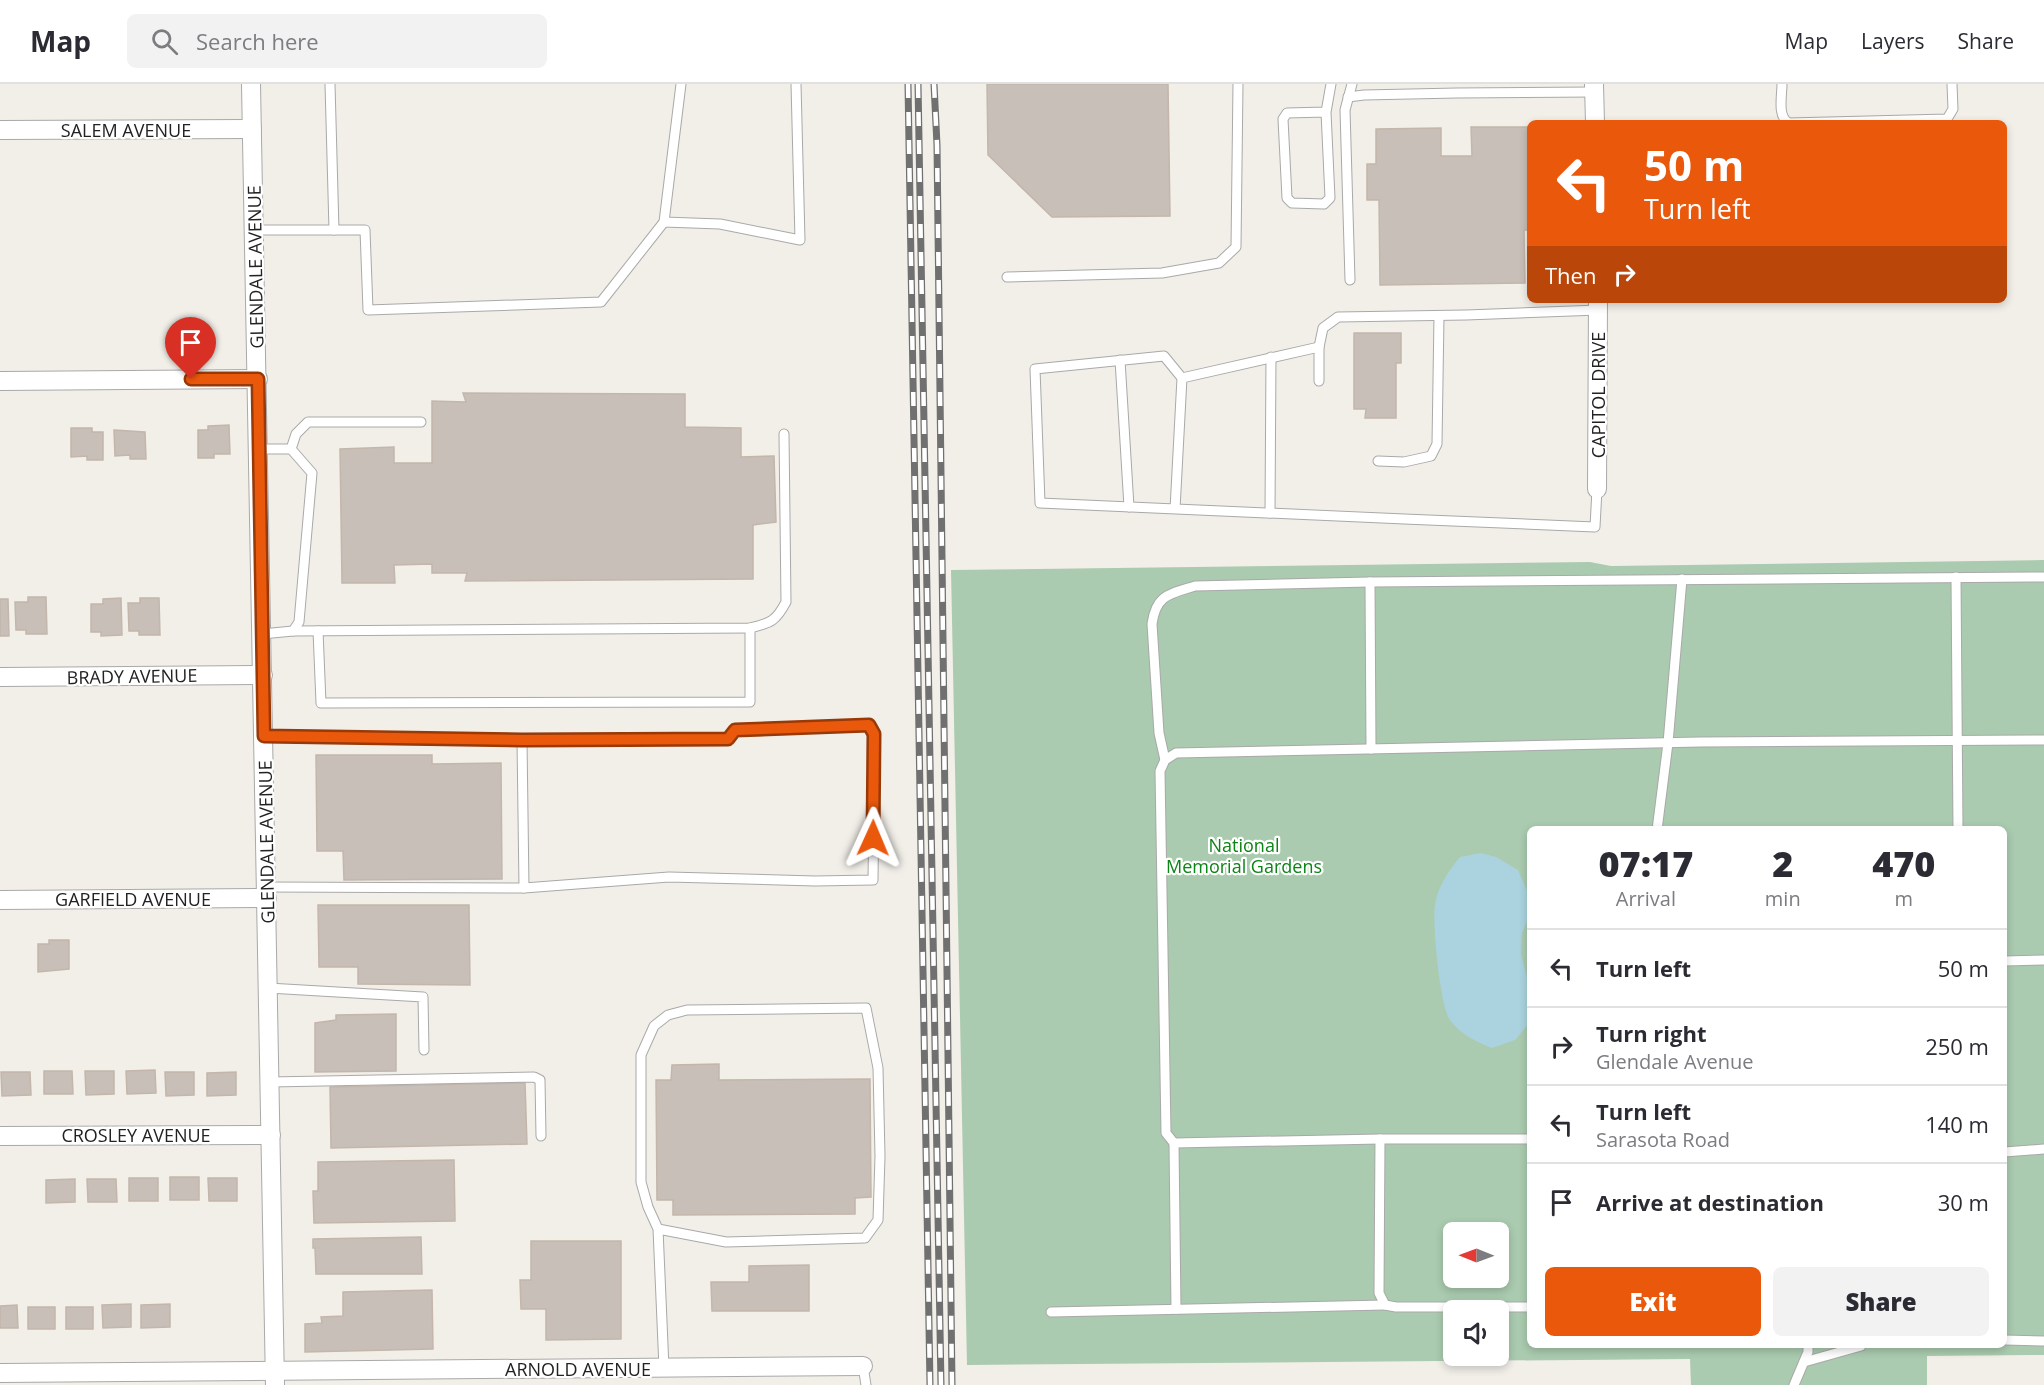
<!DOCTYPE html>
<html lang="en">
<head>
<meta charset="utf-8">
<style>
	:root { --surface:#fff; --page:#f2f2f3; --text:#2b2b33; --muted:#7c7c81; --line:#e1e1e2; --accent:#ea580c }
	body { margin:0; font-family:"Open Sans",sans-serif; background:var(--page); color:var(--text); height:100vh; display:flex; flex-direction:column; font-size:22px; white-space:nowrap }
	* { box-sizing:border-box; margin:0 }
	p { font-size:20px; color:var(--muted) }
	.icon { flex:none; width:33px; height:33px; fill:none; stroke:currentColor; stroke-width:2; stroke-linecap:round; stroke-linejoin:round }
	.map { position:relative; flex:1; overflow:hidden }
	.drawer { position:absolute; left:1527px; top:742px; width:480px; height:522px; display:flex; flex-direction:column; background:var(--surface); border-radius:9px; box-shadow:0 3px 9px #0003 }
	.drawer>* { flex:none }
	.hud { position:absolute; left:1527px; top:36px; width:480px; height:183px; border-radius:9px; box-shadow:0 3px 9px #0003; background:#ea580c; color:#fff; overflow:hidden }
	.needle { width:39px; rotate:271deg }
	.controls { position:absolute; left:1443px; top:1138px; display:grid; gap:12px }
	.controls a { display:grid; place-items:center; width:66px; height:66px; border-radius:9px; background:var(--surface); box-shadow:0 3px 9px #0003; font-size:30px }
	.pin { position:absolute; display:grid; place-items:center; width:51px; height:51px; color:#fff; margin:-62px -26px; border-radius:50% 50% 50% 0; rotate:-45deg; box-shadow:0 0 6px #0007 }
	.pin .icon { rotate:45deg }
	.me { position:absolute; width:66px; margin:-33px; rotate:1deg; stroke-linejoin:round; filter:drop-shadow(0 0 4px #0008) }
	.turn { display:flex; align-items:center; gap:21px; height:126px; padding:0 18px; font-size:27px }
	.turn .icon { width:78px; height:78px; stroke-width:2.5 }
	.turn b { display:block; font-size:42px; line-height:51px }
	.then { display:flex; align-items:center; height:57px; padding:0 18px; background:#0003; gap:12px; font-size:22px }
	.eta { display:flex; justify-content:space-evenly; align-items:center; height:102px; text-align:center }
	.eta b { font-size:36px; font-weight:800; line-height:42px }
	.cta { display:flex; gap:12px; margin-top:auto; padding:12px 18px }
	.cta a { flex:1; height:69px; border-radius:9px; background:var(--accent); color:#fff; font-size:24px; font-weight:800; line-height:69px; text-align:center }
	.cta a+a { background:var(--page); color:var(--text) }
	ul { padding:0; list-style:none }
	li { display:flex; align-items:center; gap:18px; height:78px; padding:0 18px; border-top:2px solid var(--line) }
	li div { flex:1 }
	li b { display:block; font-size:22px }
	li em { font-style:normal }
	header { display:flex; align-items:center; gap:36px; box-sizing:border-box; height:84px; padding:0 30px; background:var(--surface); border-bottom:2px solid var(--line) }
	header strong { font-size:28px }
	nav { display:flex; gap:33px; margin-inline-start:auto; font-size:21px }
	.search { width:420px; height:54px; background:var(--page); display:flex; align-items:center; gap:15px; box-sizing:border-box; padding:0 21px; border-radius:9px; color:var(--muted); font-size:22px }
	.map>svg:first-child { display:block }
</style>
</head>
<body>
<header>
<strong>Map</strong>
<div class="search"><svg class="icon" aria-label="search" viewBox="0 0 24 24"><circle cx="10" cy="10" r="6"/><path d="M15 15l6 6"/></svg>Search here</div>
<nav><a>Map</a><a>Layers</a><a>Share</a></nav>
</header>
<div class="map">
<svg width="2044" height="1301" viewBox="0 0 2044 1301">
	<rect width="100%" height="100%" fill="#f2efe9"/>
	<path fill="#aacbaf" fill-rule="evenodd" d="M 2044,476 L 2044,1271 L 1927,1272 L 1927,1301 L 1691,1301 L 1690,1275 L 967,1281 L 951,486 L 1590,478 L 1611,482 ZM 1530,746 L 2004,746 L 2004,1262 L 1530,1262 ZM 1454,1149 L 1498,1149 L 1498,1194 L 1454,1194 ZM 1454,1227 L 1498,1227 L 1498,1272 L 1454,1272 Z"/>
	<path fill="#aad3df" d="M 1481,769 L 1496,773 L 1518,786 L 1528,809 L 1529,832 L 1522,849 L 1521,870 L 1530,906 L 1529,939 L 1515,956 L 1492,964 C 1475,957 1461,951 1450,936 C 1440,922 1432,839 1435,821 C 1438,802 1448,788 1460,773 Z"/>
	<g fill="#c7bfb8" stroke="#c4b6ab" stroke-width="1.5">
		<polygon points="987,0 1168,0 1170,132 1052,133 988,71"/>
		<polygon points="1471,43 1530,43 1530,146 1524,146 1525,199 1380,201 1379,116 1367,116 1367,80 1376,80 1376,45 1441,44 1441,72 1472,72"/>
		<polygon points="1354,249 1401,249 1401,279 1396,279 1396,334 1365,334 1366,325 1354,325"/>
		<polygon points="463,309 685,310 685,343 741,344 741,373 774,372 776,438 753,441 753,495 465,497 467,489 432,489 432,480 394,481 395,499 342,499 340,365 394,363 394,379 432,379 432,317 466,318"/>
		<polygon points="229,341 230,370 214,370 214,374 198,374 198,346 208,346 208,342"/>
		<polygon points="71,344 92,344 92,348 103,348 103,376 87,376 87,372 71,373"/>
		<polygon points="114,346 145,348 146,375 130,375 130,371 115,372"/>
		<polygon points="28,513 46,513 47,550 26,550 26,546 16,546 15,518 28,518"/>
		<polygon points="121,514 122,551 101,552 101,548 91,548 91,520 103,520 103,515"/>
		<polygon points="140,514 159,514 160,551 139,551 139,547 129,547 128,519 140,519"/>
		<polygon points="0,515 8,515 9,552 0,552"/>
		<polygon points="316,671 432,671 432,680 501,679 502,795 344,796 343,767 317,767"/>
		<polygon points="318,821 469,821 470,901 358,900 358,883 319,883"/>
		<polygon points="49,856 69,856 69,885 38,888 38,860 49,860"/>
		<polygon points="396,930 396,987 315,988 315,939 336,936 336,931"/>
		<polygon points="719,980 719,996 870,995 871,1113 855,1114 855,1130 673,1131 673,1116 657,1116 656,996 671,996 672,981"/>
		<polygon points="155,986 156,1009 127,1010 126,987"/>
		<polygon points="44,987 72,987 73,1010 44,1010"/>
		<polygon points="85,987 114,987 114,1010 86,1011"/>
		<polygon points="1,988 30,988 31,1011 2,1012"/>
		<polygon points="165,988 194,988 194,1011 166,1012"/>
		<polygon points="236,988 236,1011 207,1012 207,989"/>
		<polygon points="525,999 527,1060 331,1064 330,1003"/>
		<polygon points="454,1076 455,1137 314,1139 313,1107 318,1107 318,1078"/>
		<rect x="170" y="1093" width="29" height="23"/>
		<rect x="129" y="1094" width="29" height="23"/>
		<polygon points="208,1094 237,1094 237,1117 209,1117"/>
		<polygon points="75,1095 75,1118 46,1119 46,1096"/>
		<polygon points="87,1095 116,1095 117,1118 88,1118"/>
		<polygon points="421,1153 422,1190 316,1190 315,1164 313,1164 313,1155"/>
		<polygon points="531,1157 621,1157 621,1255 546,1256 546,1225 521,1225 520,1196 531,1196"/>
		<polygon points="809,1181 809,1227 712,1227 711,1198 749,1198 749,1182"/>
		<polygon points="432,1206 433,1265 305,1268 305,1240 322,1239 321,1233 343,1232 343,1208"/>
		<polygon points="131,1220 131,1243 103,1244 102,1221"/>
		<polygon points="170,1220 170,1243 141,1244 141,1221"/>
		<polygon points="17,1221 18,1244 0,1244 0,1222"/>
		<rect x="28" y="1223" width="27" height="22"/>
		<rect x="66" y="1223" width="27" height="22"/>
	</g>
	<g fill="none" stroke-linecap="round" stroke-linejoin="round">
		<g stroke="#a9a9a9" stroke-width="11">
			<g id="lane">
				<polyline points="330,0 334,146"/>
				<path d="M 1782,0 C 1782,12 1777,33 1789,39 L 1947,35 L 1953,25 L 1952,0"/>
				<polyline points="1348,13 1364,11 1457,9 1594,8"/>
				<polyline points="1326,28 1287,29 1283,35 1287,114 1292,119 1324,120 1330,114 1326,28 1331,0"/>
				<polyline points="664,138 681,0"/>
				<polyline points="254,146 365,146 368,226 601,218 664,138 720,140 800,156 796,0"/>
				<polyline points="1007,193 1162,189 1219,179 1236,163 1238,0"/>
				<polyline points="1350,196 1345,26 1352,0"/>
				<polyline points="1120,276 1129,423"/>
				<polyline points="1182,294 1319,263"/>
				<polyline points="1319,297 1319,263 1323,244 1338,233 1466,231 1599,226"/>
				<polyline points="259,365 291,365 312,389 299,538 293,547 262,550"/>
				<polyline points="291,365 296,350 308,338 421,338"/>
				<polyline points="1378,377 1404,378 1431,372 1437,360 1439,232"/>
				<path d="M 1175,425 L 1182,294 L 1164,272 L 1035,285 L 1040,419 C 1225,428 1410,435 1595,443 L 1597,405"/>
				<polyline points="1270,429 1271,273"/>
				<polyline points="1956,493 1958,746"/>
				<path d="M 293,547 L 750,544 C 771,539 776,537 786,518 L 784,350"/>
				<polyline points="318,547 321,619 750,618 750,544"/>
				<polyline points="264,652 522,656 524,804 266,803"/>
				<polyline points="522,656 728,655 735,646 869,641 875,650 873,796 815,797 669,793 524,804"/>
				<polyline points="1371,665 1370,498 2044,493"/>
				<path d="M 1165,676 L 1159,649 L 1152,540 C 1156,511 1169,510 1195,502 L 1370,498"/>
				<polyline points="1657,746 1668,659 1682,495"/>
				<polyline points="2004,877 2044,876"/>
				<polyline points="268,904 423,913 424,966"/>
				<polyline points="270,998 534,993 540,996 541,1052"/>
				<polyline points="1380,1055 1379,1209 1385,1221 1396,1223 1530,1223"/>
				<polyline points="1530,1055 1380,1055 1174,1059 1166,1049 1160,687 1165,676 1176,669 1700,658 2044,656"/>
				<polyline points="1174,1059 1176,1225"/>
				<polyline points="2004,1068 2044,1065"/>
				<polyline points="658,1145 726,1158 865,1154 878,1136 880,1072 878,984 866,924 687,926 668,931 654,942 641,971 641,1098 648,1123 658,1145 664,1284"/>
				<polyline points="1051,1228 1385,1221"/>
				<polyline points="2004,1256 2044,1257"/>
				<polyline points="1804,1278 1861,1262"/>
				<polyline points="863,1282 866,1301"/>
				<polyline points="1794,1301 1808,1268 1808,1262"/>
			</g>
		</g>
		<g stroke="#a9a9a9" stroke-width="20">
			<g id="street">
				<polyline points="251,0 275,1301"/>
				<polyline points="1594,0 1595,39"/>
				<polyline points="0,46 252,45"/>
				<polyline points="0,297 258,295"/>
				<polyline points="1597,405 1598,216"/>
				<polyline points="0,593 263,591"/>
				<polyline points="0,816 267,814"/>
				<polyline points="0,1052 271,1051"/>
				<polyline points="0,1289 863,1282"/>
			</g>
		</g>
		<use href="#lane" stroke="#fff" stroke-width="9"/>
		<use href="#street" stroke="#fff" stroke-width="18"/>
		<g stroke="#707070" stroke-width="7">
			<g id="rail">
				<polyline points="908,0 930,1301"/>
				<polyline points="918,0 941,1301"/>
				<polyline points="934,0 937,61 952,1301"/>
			</g>
		</g>
		<use href="#rail" stroke="#fff" stroke-width="4.5" stroke-dasharray="14" stroke-linecap="butt"/>
	</g>
	<g fill="none" stroke-linecap="round" stroke-linejoin="round">
		<g stroke="#983908" stroke-width="15">
			<polyline id="route" points="191,295 258,295 264,652 522,656 728,655 735,646 869,641 874,650 873,754"/>
		</g>
		<use href="#route" stroke="#ea580c" stroke-width="10"/>
	</g>
	<g text-anchor="middle" dominant-baseline="central" stroke-width="4.5" stroke-linejoin="round" paint-order="stroke">
		<g font-size="18" fill="#222" stroke="#fff">
			<text x="126" y="46">SALEM AVENUE</text>
			<text transform="translate(255 183) rotate(-91)">GLENDALE AVENUE</text>
			<text transform="translate(1598 311) rotate(-90)">CAPITOL DRIVE</text>
			<text transform="translate(132 592) rotate(-1)">BRADY AVENUE</text>
			<text transform="translate(266 758) rotate(-91)">GLENDALE AVENUE</text>
			<text x="133" y="815">GARFIELD AVENUE</text>
			<text x="136" y="1051">CROSLEY AVENUE</text>
			<text x="578" y="1285">ARNOLD AVENUE</text>
		</g>
		<g font-size="18" fill="#0c8416" stroke="#fff">
			<text x="1244" y="761">National<tspan x="1244" dy="21">Memorial Gardens</tspan></text>
		</g>
	</g>
</svg>
<div class="controls">
<a><svg class="needle" viewBox="-14 -14 28 28"><path d="M0-13l5 13h-10z" fill="#e53935"/><path d="M0 13l5-13h-10z" fill="#7c7c81"/></svg></a>
<a><svg class="icon" aria-label="sound" viewBox="0 0 24 24"><path d="M4 9h4l5-4v14l-5-4H4zM17 9q2 3 0 6"/></svg></a>
</div>
<div class="pin" style="left:191px;top:295px;background:#d93025"><svg class="icon" aria-label="arrive" viewBox="0 0 24 24"><path d="M6 21V4h12l-3 4 3 4H6"/></svg></div>
<svg class="me" style="left:873px;top:754px" viewBox="-20 -20 40 40"><path d="M0-17L14 15 0 8-14 15z" fill="#ea580c" stroke="#fff" stroke-width="4"/></svg>
<div class="hud">
<div class="turn"><svg class="icon" aria-label="left" viewBox="0 0 24 24"><path d="M17 20v-9H6M10 6l-5 5 5 5"/></svg><div><b>50 m</b>Turn left</div></div>
<div class="then">Then<svg class="icon" aria-label="right" viewBox="0 0 24 24"><path d="M7 20v-9h11M14 6l5 5-5 5"/></svg></div>
</div>
<section class="drawer">
<div class="eta">
<div><b>07:17</b><p>Arrival</p></div>
<div><b>2</b><p>min</p></div>
<div><b>470</b><p>m</p></div>
</div>
<ul>
<li><svg class="icon" aria-label="left" viewBox="0 0 24 24"><path d="M17 20v-9H6M10 6l-5 5 5 5"/></svg><div><b>Turn left</b></div><em>50 m</em></li>
<li><svg class="icon" aria-label="right" viewBox="0 0 24 24"><path d="M7 20v-9h11M14 6l5 5-5 5"/></svg><div><b>Turn right</b><p>Glendale Avenue</p></div><em>250 m</em></li>
<li><svg class="icon" aria-label="left" viewBox="0 0 24 24"><path d="M17 20v-9H6M10 6l-5 5 5 5"/></svg><div><b>Turn left</b><p>Sarasota Road</p></div><em>140 m</em></li>
<li><svg class="icon" aria-label="arrive" viewBox="0 0 24 24"><path d="M6 21V4h12l-3 4 3 4H6"/></svg><div><b>Arrive at destination</b></div><em>30 m</em></li>
</ul>
<div class="cta"><a>Exit</a><a>Share</a></div>
</section>
</div>
</body>
</html>
